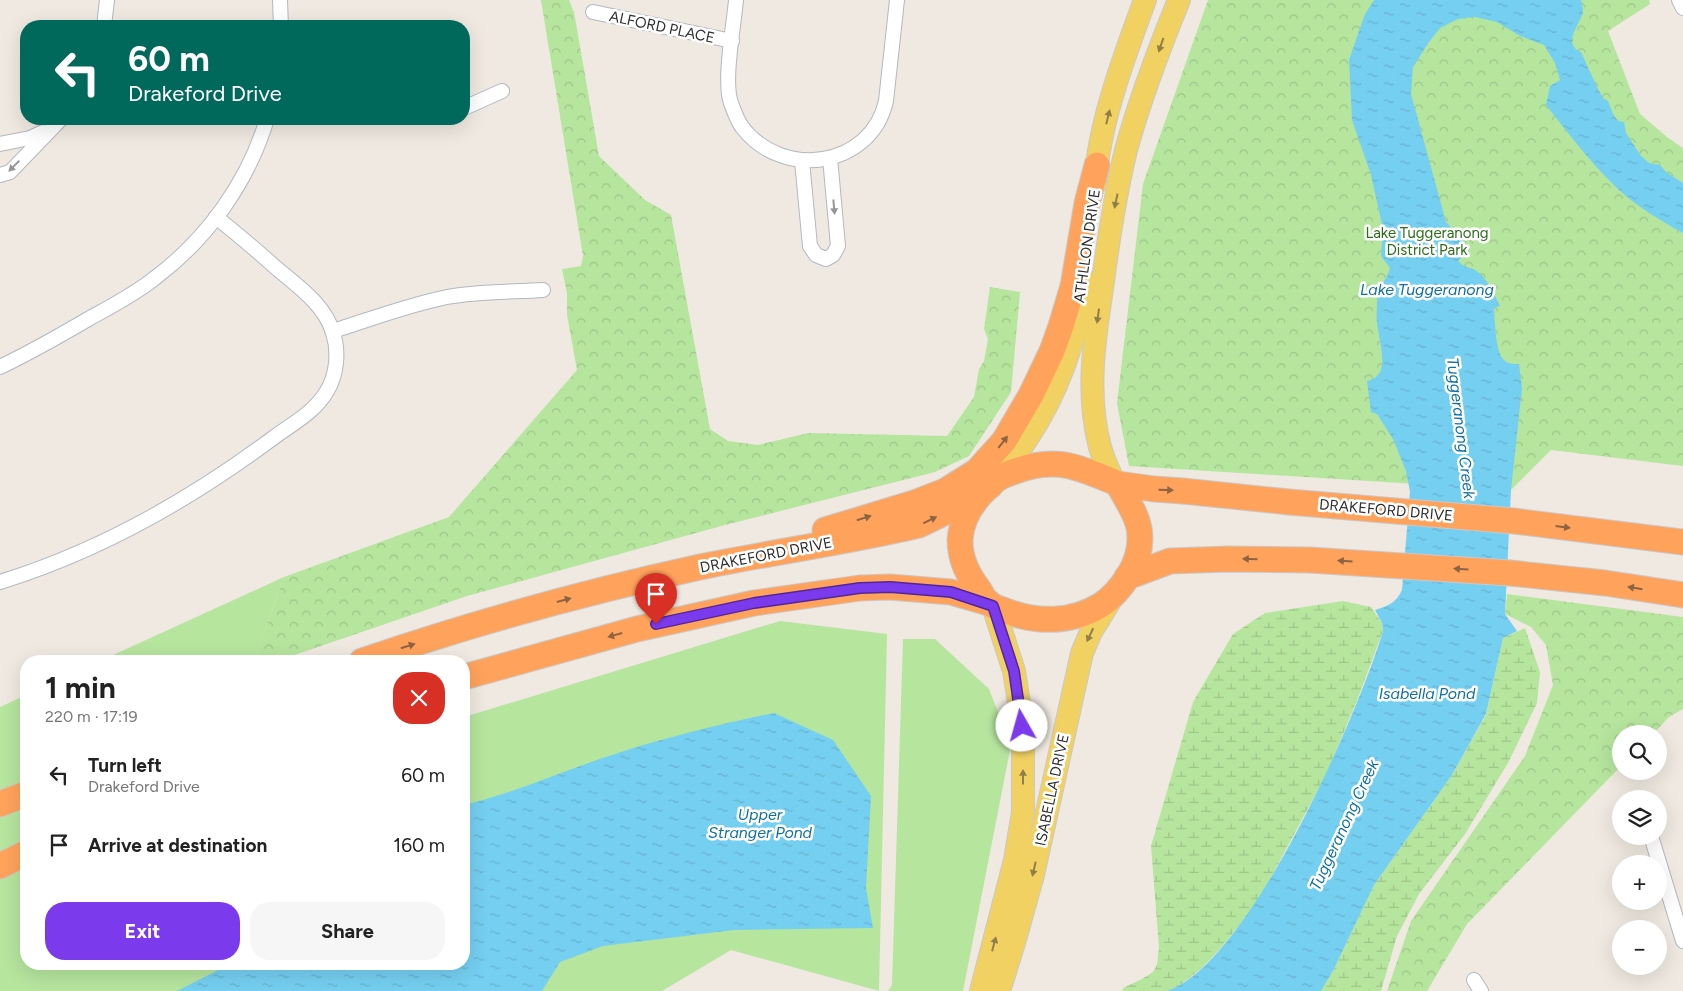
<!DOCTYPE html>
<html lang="en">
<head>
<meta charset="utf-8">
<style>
	:root { --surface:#fff; --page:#f6f6f6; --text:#222; --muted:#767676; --accent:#7c3aed }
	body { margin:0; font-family:Figtree,sans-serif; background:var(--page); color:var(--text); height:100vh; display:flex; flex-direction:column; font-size:19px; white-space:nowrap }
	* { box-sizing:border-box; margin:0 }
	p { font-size:16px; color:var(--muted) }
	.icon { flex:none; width:28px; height:28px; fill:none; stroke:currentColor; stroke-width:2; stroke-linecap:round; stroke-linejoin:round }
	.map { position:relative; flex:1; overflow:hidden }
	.drawer { position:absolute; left:20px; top:655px; width:450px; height:315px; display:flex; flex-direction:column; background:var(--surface); border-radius:20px; box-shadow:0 5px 20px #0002 }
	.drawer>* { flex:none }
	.top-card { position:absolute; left:20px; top:20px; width:450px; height:105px; border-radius:20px; box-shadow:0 5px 20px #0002; background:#00695c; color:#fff; overflow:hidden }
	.tools { position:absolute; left:1612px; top:725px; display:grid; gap:10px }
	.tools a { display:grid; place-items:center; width:55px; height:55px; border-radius:50%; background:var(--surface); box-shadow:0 5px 20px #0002; font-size:25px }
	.pin { position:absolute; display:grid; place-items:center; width:42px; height:42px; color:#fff; margin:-51px -21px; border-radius:50% 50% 50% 0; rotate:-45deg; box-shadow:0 0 5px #0007 }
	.pin .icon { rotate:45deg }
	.me { position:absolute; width:55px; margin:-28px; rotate:353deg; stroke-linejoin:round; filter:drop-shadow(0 0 4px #0008) }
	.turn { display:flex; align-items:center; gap:18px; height:105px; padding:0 25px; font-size:22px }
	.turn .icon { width:65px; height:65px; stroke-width:2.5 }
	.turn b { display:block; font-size:35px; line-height:42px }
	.round { display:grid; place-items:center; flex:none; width:52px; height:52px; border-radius:20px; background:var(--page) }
	.head { display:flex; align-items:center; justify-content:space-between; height:85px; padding:0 25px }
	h1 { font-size:30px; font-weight:700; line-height:38px }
	.action { display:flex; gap:10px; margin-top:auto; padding:10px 25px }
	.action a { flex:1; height:58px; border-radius:20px; background:var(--accent); color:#fff; font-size:20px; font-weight:700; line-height:58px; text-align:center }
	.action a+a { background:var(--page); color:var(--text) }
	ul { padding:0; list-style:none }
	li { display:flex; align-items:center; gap:15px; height:70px; padding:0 25px }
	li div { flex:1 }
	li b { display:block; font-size:19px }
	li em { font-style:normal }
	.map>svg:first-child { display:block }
</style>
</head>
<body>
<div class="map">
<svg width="1683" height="991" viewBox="0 0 1683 991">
	<defs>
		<pattern id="forest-crowns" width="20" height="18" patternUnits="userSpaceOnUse" patternTransform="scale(1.25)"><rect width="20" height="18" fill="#b6e59e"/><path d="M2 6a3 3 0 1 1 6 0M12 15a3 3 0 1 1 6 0" fill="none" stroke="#9dc588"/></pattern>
		<pattern id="wetland-marsh" width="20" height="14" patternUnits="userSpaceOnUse" patternTransform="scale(1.25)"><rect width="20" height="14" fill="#b6e59e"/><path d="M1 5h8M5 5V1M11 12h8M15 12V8" fill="none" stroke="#9dc588"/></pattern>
		<pattern id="water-ripples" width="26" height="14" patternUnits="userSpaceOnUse" patternTransform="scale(1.25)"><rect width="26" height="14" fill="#75cff0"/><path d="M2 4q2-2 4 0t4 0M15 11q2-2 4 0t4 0" fill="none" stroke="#66b2ce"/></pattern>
	</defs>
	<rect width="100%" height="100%" fill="#efe9e1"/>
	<g fill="#b6e59e">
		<polygon points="284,577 254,661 100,661"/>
		<polygon points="780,621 887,634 879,991 731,950 662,991 0,991 0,707 26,695 26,964 464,964 464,717"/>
		<polygon points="903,639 935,639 989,689 1011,745 963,991 888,991 892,985"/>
	</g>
	<g fill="url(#forest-crowns)">
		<polygon points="541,0 569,0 574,12 599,156 645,200 671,215 710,429 728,441 758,445 808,433 947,436 974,397 979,369 984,361 988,339 984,329 990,287 1020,292 1011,392 969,456 935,472 725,525 467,596 277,661 254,661 284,577 449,517 577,370 567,315 567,293 562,269 581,266 583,256"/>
		<polygon points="1208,0 1649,0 1650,4 1608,31 1640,114 1667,137 1683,148 1683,466 1551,450 1511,490 1129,466 1117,403 1143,184"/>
		<polygon points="1507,594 1683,617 1683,709 1669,717 1653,734 1621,734 1621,766 1467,924 1427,991 1387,991 1411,921 1525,756 1553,685 1546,645 1531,627 1505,614"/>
	</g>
	<g fill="url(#wetland-marsh)">
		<polygon points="1343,601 1371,607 1382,623 1383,631 1358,698 1326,775 1257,903 1221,948 1201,969 1176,988 1167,991 1122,991 1123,988 1142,979 1153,972 1157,965 1159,947 1151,846 1193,702 1233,634 1265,613"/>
		<polygon points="1525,628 1540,672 1537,703 1508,763 1465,834 1419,894 1397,936 1381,991 1321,991 1333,971 1374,885 1452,775 1486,715 1503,638"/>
	</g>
	<g fill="url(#water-ripples)">
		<path d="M 1374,0 L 1581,0 C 1582,4 1583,8 1583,12 C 1581,23 1561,44 1581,52 L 1597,87 L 1603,98 L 1608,101 L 1613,114 L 1618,121 L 1624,122 L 1626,133 L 1641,156 L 1649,163 L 1660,165 L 1666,172 L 1683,183 L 1683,233 C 1661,221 1638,207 1619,190 C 1592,165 1569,134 1546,105 L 1550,86 L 1560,80 L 1555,63 L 1544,45 L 1520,36 L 1497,22 L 1475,17 L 1458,19 L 1440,28 L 1429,42 L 1413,67 L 1411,94 L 1446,222 L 1459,235 L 1469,251 L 1458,261 C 1466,269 1472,267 1478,272 C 1489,281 1494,294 1500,306 L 1494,308 C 1495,320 1495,352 1504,360 C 1508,364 1513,364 1519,364 L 1522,388 L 1511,490 L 1505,614 L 1517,631 L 1503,638 L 1486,714 L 1452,775 L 1374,885 L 1333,971 L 1321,991 L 1167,991 C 1249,965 1359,712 1383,631 L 1382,623 L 1375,610 C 1388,606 1396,603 1402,590 L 1410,492 L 1406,471 L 1393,439 L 1377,414 L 1371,412 L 1367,381 C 1373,380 1380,375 1381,369 C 1385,358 1378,334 1377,323 C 1376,314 1377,304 1378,295 C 1380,284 1388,278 1390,268 L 1381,256 L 1383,229 L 1371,175 L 1352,120 L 1349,60 L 1365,14 Z"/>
		<path d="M 774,713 L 833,740 L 871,796 L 866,888 L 873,928 L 734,930 L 603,946 L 560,962 L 542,991 L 177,991 L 230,964 L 464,964 L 464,805 C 515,793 565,770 615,754 C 667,737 721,724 774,713 Z"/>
	</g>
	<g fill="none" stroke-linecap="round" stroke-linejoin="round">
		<g stroke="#b4b7c1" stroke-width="16">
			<g id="street">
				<polyline points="280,0 281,26"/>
				<path d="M 736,0 C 734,25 723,81 731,103 C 734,111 737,120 742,127 C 782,180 871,168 886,101 L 897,0"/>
				<polyline points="1679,0 1683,8"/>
				<polyline points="593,12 732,41"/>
				<polyline points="104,26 107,0"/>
				<polyline points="464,108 502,91"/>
				<polyline points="0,144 30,138 43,132"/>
				<polyline points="802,161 810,246 816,255 826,259 833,255 838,246 830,158"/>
				<polyline points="0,175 10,172 61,119"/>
				<path d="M 333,331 C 371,319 408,305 447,297 C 479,291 512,292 543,290"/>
				<path d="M 0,367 C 31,352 61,335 90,318 C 112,306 135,294 155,278 C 208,238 248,182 267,119"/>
				<path d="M 0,582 C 100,551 190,500 273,438 C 292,424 315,412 327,391 C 337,375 339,351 333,333 C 325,304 296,285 274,266 C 255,249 236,233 216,217"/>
				<polyline points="1651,836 1683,941"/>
				<polyline points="1474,980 1481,991"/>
			</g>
		</g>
		<g stroke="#c9c9c9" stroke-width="24">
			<g id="primary">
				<path d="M 1095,184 C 1099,123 1124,57 1145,0"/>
				<path d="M 998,478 C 1037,431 1063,382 1077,322 C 1080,308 1081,294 1083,280"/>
				<path d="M 1118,484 L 1114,482 C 1109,471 1103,459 1100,447 C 1086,395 1094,341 1102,289 C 1108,242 1115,196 1126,150 C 1140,99 1159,49 1179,0"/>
				<polyline points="981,991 1015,860 1023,812 1023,743 1020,709 1014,671 993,606"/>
				<polyline points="999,991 1014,943 1033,875 1082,653 1091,632 1113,596"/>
			</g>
		</g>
		<g stroke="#c9c9c9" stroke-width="27">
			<g id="highway">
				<path d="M 1114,482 C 1075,466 1054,456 1013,472 C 1008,474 1003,475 999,478 C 993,481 987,489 982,493 C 970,506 961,522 960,540 C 960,560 968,575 980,591 C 982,595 985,600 989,603 C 993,607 1001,609 1006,611 C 1037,623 1072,623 1101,605 C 1112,598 1122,586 1129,575 C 1138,560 1142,545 1139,528 C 1136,512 1125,498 1118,484"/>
				<polyline points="1118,484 1154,489 1183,491 1289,502 1514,521 1683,542"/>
				<polyline points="825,530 914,503 945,491 977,471 1004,441 1031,395 1052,351 1061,326 1073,286 1087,203 1097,165"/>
				<polyline points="1127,577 1170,561 1228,559 1310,560 1510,573 1605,583 1683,595"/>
				<path d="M 362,661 C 473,623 586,592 700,567 C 773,552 847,542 919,525 L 952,509 L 990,486"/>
				<polyline points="464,677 637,629 754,603 860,588 890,587 951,592 989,603"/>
				<polyline points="0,804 26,794"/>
				<polyline points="0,866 26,853"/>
			</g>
		</g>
		<use href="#street" stroke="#fff" stroke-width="14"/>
		<use href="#primary" stroke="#f2d163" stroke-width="22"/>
		<use href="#highway" stroke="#ffa35c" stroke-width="25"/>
	</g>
	<defs><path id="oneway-solid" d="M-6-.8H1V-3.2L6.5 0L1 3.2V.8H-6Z" transform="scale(1.25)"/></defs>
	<g fill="#908048">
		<use href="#oneway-solid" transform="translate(1161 45) rotate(109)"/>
		<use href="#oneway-solid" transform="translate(1108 117) rotate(-76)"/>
		<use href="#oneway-solid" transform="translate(1116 201) rotate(102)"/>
		<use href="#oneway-solid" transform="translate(1098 316) rotate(98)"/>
		<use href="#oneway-solid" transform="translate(1090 635) rotate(115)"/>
		<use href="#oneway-solid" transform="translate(1023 777) rotate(-90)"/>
		<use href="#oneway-solid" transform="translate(1034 869) rotate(103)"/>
		<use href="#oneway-solid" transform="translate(994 944) rotate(-75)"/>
	</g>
	<g fill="#969696">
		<use href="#oneway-solid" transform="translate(14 166) rotate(135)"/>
		<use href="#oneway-solid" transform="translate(834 207) rotate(85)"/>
	</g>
	<g fill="#8c6343">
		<use href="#oneway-solid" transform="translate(1003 442) rotate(-52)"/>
		<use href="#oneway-solid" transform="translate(1166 490) rotate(2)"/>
		<use href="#oneway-solid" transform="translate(864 518) rotate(-17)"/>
		<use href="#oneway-solid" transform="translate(930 520) rotate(-26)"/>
		<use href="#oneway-solid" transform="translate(1563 527) rotate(7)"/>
		<use href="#oneway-solid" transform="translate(1250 559) rotate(-179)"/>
		<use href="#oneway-solid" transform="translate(1345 561) rotate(-177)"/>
		<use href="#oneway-solid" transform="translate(1461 569) rotate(-176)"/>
		<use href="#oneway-solid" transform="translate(1635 588) rotate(-171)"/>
		<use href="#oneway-solid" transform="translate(564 600) rotate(-15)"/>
		<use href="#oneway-solid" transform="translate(615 635) rotate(164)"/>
		<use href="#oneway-solid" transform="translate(408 646) rotate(-18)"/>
	</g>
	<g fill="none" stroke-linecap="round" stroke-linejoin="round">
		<g stroke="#51269a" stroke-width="12">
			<polyline id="route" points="656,624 754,603 860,588 890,587 951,592 993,606 1014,671 1022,726"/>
		</g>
		<use href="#route" stroke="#7c3aed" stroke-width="9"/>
	</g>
	<g text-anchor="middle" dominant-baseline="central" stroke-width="5" stroke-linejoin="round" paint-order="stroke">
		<g font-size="15" fill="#2e2e2e" stroke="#fff">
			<text transform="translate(662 27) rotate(12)">ALFORD PLACE</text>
			<text transform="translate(1087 246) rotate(-82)">ATHLLON DRIVE</text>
			<text transform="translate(1386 510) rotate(5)">DRAKEFORD DRIVE</text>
			<text transform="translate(766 555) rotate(-11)">DRAKEFORD DRIVE</text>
			<text transform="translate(1052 790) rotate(-78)">ISABELLA DRIVE</text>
		</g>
		<g font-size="15" fill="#2c6e1b" stroke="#fff">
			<text x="1427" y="233">Lake Tuggeranong<tspan x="1427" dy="17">District Park</tspan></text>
		</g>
		<g font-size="16" font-style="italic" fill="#0d6fa3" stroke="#fff">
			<text x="1427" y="289">Lake Tuggeranong</text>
			<text transform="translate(1461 428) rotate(83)">Tuggeranong Creek</text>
			<text x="1427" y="693">Isabella Pond</text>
			<text x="760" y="814">Upper<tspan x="760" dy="18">Stranger Pond</tspan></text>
			<text transform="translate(1344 825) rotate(-65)">Tuggeranong Creek</text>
		</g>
	</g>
</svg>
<div class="tools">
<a><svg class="icon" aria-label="search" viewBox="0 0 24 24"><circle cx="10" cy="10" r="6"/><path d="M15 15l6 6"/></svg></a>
<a><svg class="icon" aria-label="layers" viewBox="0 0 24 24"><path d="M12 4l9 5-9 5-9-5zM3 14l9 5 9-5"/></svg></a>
<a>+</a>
<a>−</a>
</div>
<div class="pin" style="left:656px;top:624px;background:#d93025"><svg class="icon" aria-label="arrive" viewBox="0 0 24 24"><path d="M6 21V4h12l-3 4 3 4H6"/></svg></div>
<svg class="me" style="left:1022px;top:726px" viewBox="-20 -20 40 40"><circle r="19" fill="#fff"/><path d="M0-13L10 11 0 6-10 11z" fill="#7c3aed"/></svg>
<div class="top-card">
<div class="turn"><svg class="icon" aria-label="left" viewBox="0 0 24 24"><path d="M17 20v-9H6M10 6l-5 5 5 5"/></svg><div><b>60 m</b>Drakeford Drive</div></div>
</div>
<section class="drawer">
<div class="head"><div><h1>1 min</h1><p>220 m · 17:19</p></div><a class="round" style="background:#d93025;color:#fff"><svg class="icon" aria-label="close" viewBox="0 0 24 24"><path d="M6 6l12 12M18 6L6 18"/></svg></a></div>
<ul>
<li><svg class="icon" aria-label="left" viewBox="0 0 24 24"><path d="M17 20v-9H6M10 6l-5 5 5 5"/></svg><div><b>Turn left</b><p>Drakeford Drive</p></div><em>60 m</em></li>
<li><svg class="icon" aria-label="arrive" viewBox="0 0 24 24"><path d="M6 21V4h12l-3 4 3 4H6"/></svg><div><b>Arrive at destination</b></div><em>160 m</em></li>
</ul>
<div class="action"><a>Exit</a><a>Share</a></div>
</section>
</div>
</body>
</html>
